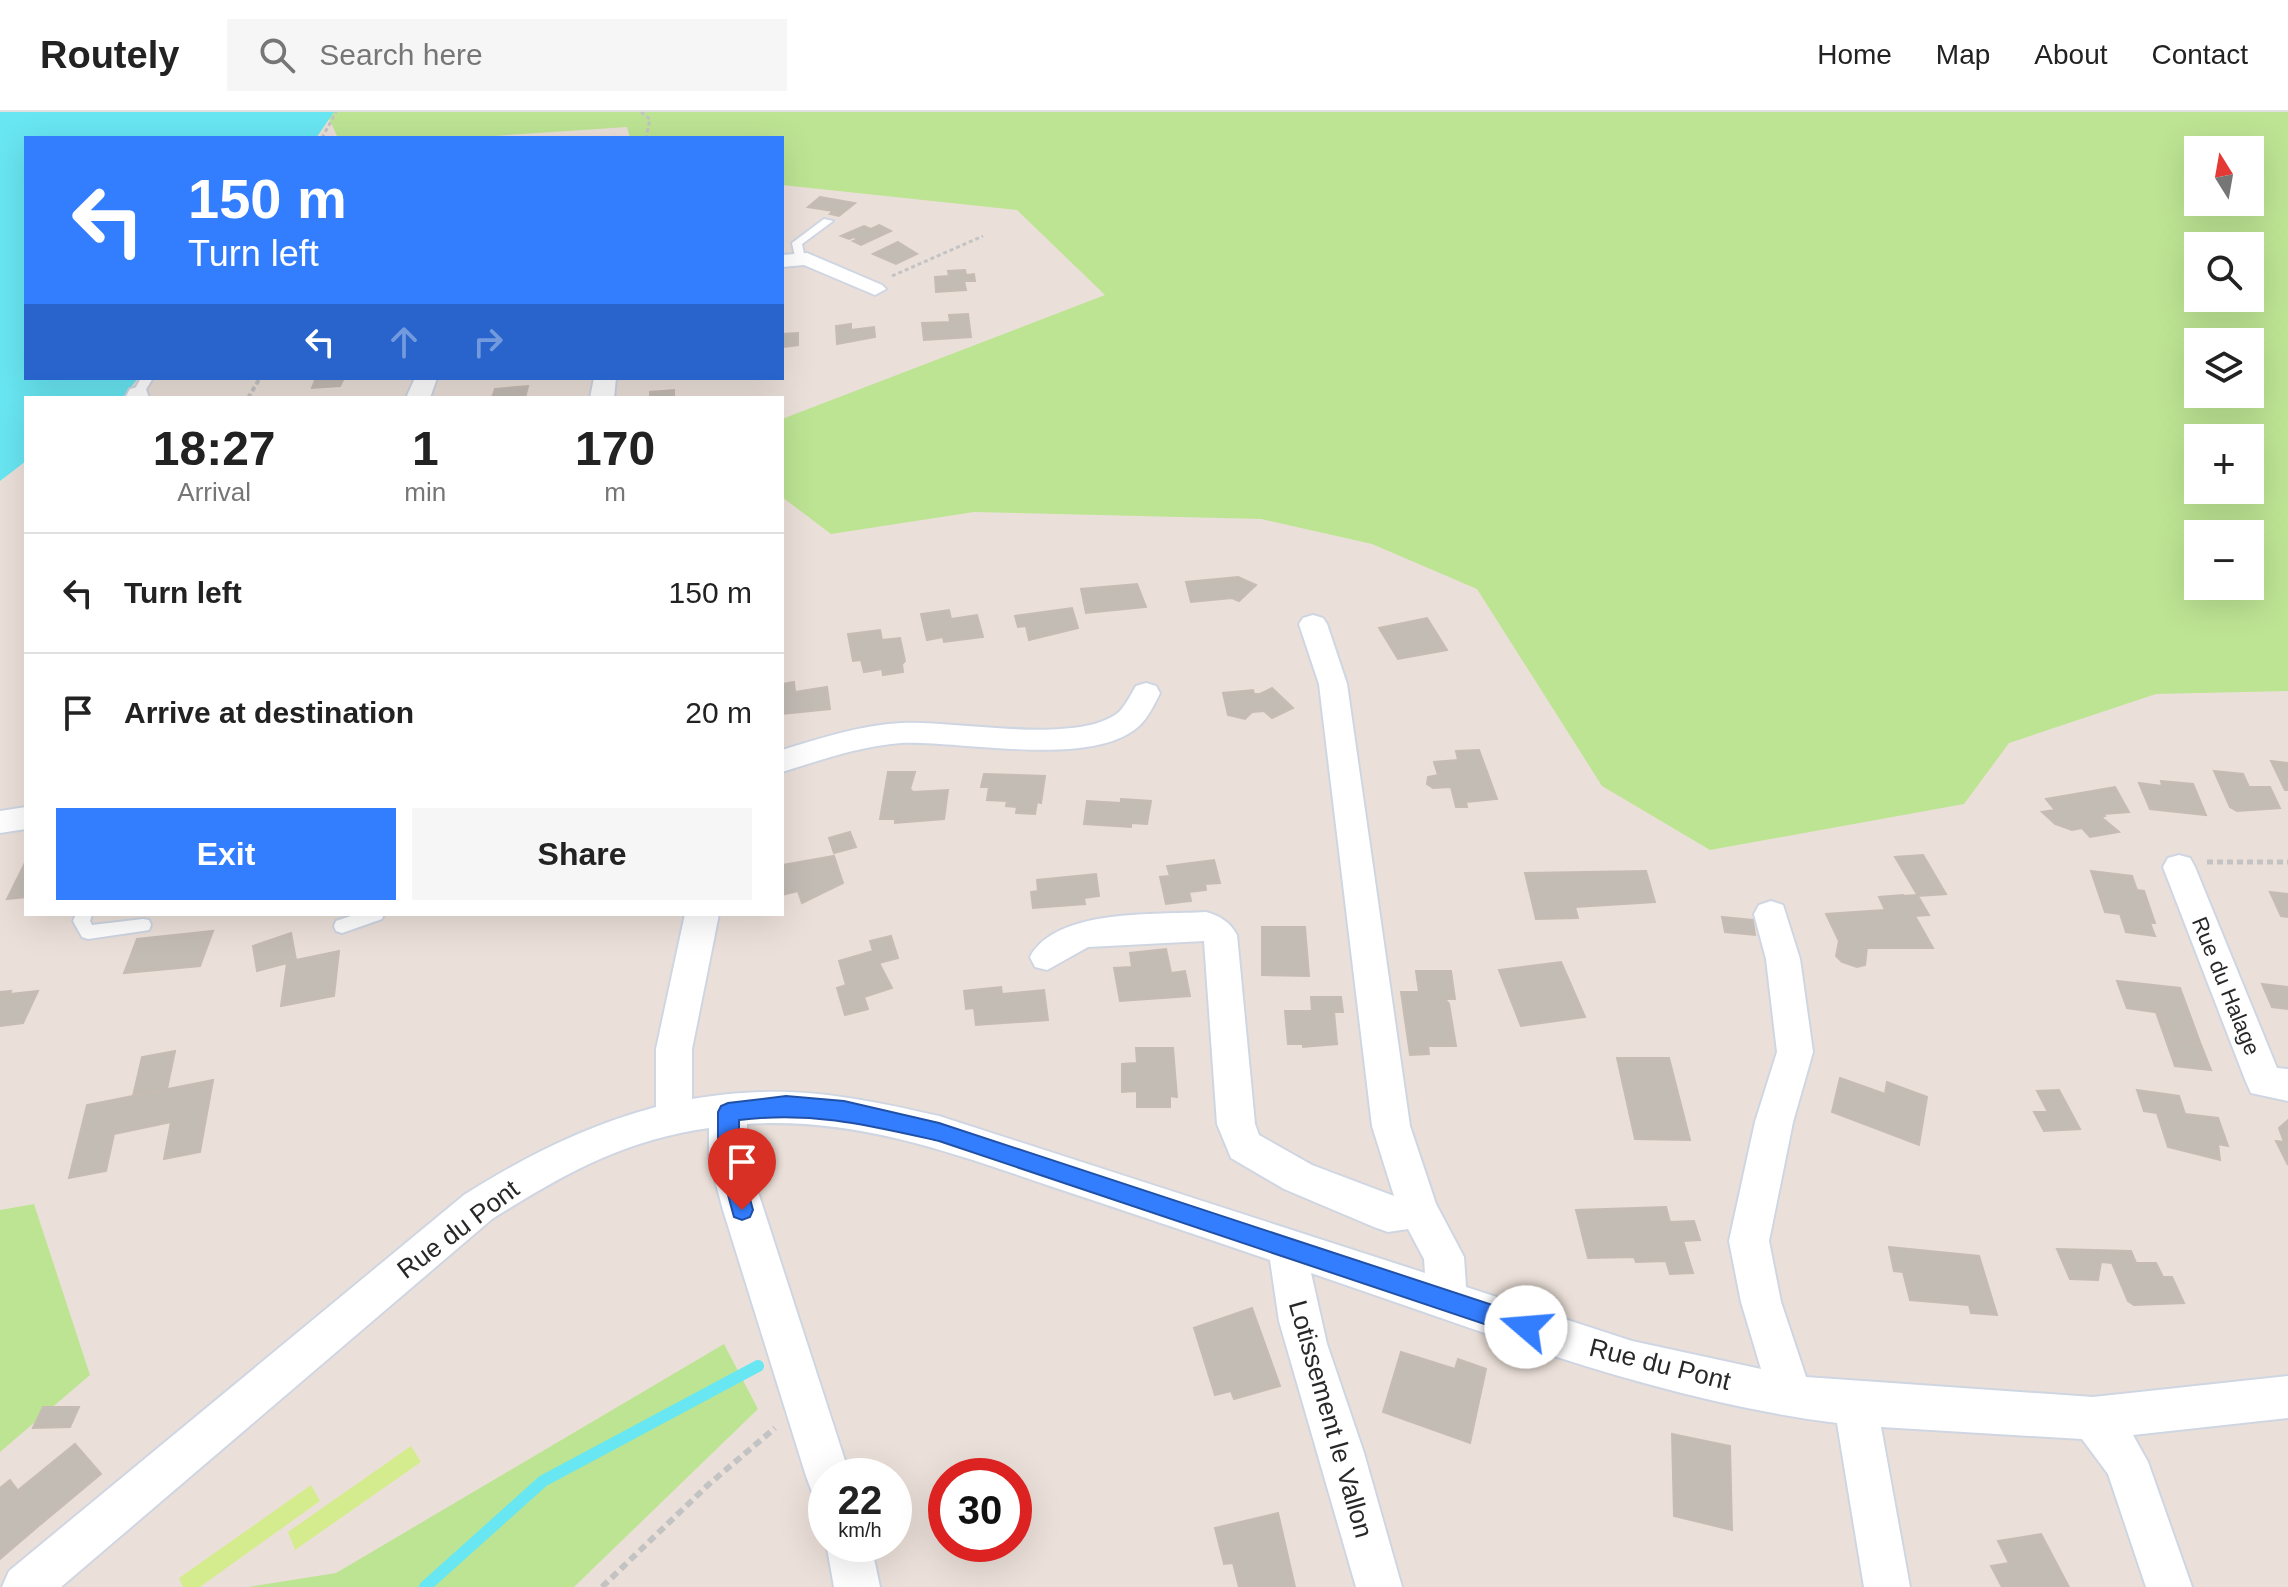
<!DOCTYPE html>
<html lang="en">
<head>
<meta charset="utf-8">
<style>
	:root { --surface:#fff; --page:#f6f6f6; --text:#222; --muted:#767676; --line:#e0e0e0; --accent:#337dff }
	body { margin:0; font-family:Helvetica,sans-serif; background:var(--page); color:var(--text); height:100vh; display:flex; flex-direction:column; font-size:30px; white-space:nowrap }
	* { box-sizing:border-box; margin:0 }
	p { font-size:26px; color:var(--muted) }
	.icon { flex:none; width:44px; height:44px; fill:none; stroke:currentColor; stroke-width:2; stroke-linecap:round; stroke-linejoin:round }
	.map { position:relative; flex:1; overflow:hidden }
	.panel { position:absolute; left:24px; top:284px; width:760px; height:520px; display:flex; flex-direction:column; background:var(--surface); border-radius:0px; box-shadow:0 8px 32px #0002 }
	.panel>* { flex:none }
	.top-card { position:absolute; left:24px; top:24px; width:760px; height:244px; border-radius:0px; box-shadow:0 8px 32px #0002; background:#337dff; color:#fff; overflow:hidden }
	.needle { width:52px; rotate:349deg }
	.fabs { position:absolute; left:2184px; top:24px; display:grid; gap:16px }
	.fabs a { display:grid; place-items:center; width:80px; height:80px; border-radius:0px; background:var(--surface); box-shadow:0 8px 32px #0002; font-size:40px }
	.speed { position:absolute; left:808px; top:1346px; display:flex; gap:16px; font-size:40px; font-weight:700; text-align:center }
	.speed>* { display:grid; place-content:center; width:104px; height:104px; border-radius:50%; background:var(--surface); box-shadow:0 8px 32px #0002; line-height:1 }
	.speed small { font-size:20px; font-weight:400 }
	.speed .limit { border:12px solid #d22; background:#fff; color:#111 }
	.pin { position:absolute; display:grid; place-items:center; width:68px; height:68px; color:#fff; margin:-82px -34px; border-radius:50% 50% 50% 0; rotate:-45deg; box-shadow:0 0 8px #0007 }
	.pin .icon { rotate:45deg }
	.me { position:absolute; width:88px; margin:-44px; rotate:288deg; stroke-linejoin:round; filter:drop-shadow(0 0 6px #0008) }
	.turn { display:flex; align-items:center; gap:28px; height:168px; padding:0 32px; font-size:36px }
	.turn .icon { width:104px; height:104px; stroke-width:2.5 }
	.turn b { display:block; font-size:56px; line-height:68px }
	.lanes { display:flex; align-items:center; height:76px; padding:0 32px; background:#0003; justify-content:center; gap:40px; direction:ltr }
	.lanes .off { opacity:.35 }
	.eta { display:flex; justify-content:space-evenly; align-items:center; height:136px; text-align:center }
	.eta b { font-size:48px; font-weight:700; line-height:56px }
	.cta { display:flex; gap:16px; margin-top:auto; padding:16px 32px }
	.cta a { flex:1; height:92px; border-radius:0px; background:var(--accent); color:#fff; font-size:32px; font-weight:700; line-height:92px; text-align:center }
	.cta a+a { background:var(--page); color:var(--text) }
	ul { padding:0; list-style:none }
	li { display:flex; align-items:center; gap:24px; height:120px; padding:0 32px; border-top:2px solid var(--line) }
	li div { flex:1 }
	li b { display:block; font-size:30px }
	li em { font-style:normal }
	header { display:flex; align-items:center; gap:48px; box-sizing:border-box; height:112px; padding:0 40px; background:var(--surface); border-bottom:2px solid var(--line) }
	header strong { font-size:38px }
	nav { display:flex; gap:44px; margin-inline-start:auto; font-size:28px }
	.search { width:560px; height:72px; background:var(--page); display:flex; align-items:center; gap:20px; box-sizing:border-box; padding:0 28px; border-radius:0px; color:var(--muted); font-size:30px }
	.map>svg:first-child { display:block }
</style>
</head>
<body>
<header>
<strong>Routely</strong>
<div class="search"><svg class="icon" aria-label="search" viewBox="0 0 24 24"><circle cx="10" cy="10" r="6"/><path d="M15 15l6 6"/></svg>Search here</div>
<nav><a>Home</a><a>Map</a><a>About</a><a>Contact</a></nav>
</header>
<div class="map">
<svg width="2288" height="1475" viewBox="0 0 2288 1475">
	<rect width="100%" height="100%" fill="#ebe0d9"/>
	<g fill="#bde493" fill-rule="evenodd">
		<path d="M 245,0 L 2288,0 L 2288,579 L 2156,582 L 2009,631 L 1964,692 L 1710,738 L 1602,674 L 1477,477 L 1372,432 L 1261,407 L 974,400 L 831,422 L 782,385 L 782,307 L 1105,183 L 1017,98 L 782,73 L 782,26 L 630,26 L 627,15 L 464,26 L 338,26 L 329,7 L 316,26 L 220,26 ZM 2198,38 L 2250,38 L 2250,90 L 2198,90 ZM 2198,134 L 2250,134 L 2250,186 L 2198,186 ZM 2198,230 L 2250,230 L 2250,282 L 2198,282 ZM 2198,326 L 2250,326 L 2250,378 L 2198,378 ZM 2198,422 L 2250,422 L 2250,474 L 2198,474 Z"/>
		<polygon points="34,1092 90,1263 0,1340 0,1098"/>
		<polygon points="724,1232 758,1297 574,1475 248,1475 336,1461"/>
	</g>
	<g fill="#d5ec8e">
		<polygon points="411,1334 421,1350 295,1438 288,1420"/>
		<polygon points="311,1373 320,1389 200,1475 183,1475 179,1466"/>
	</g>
	<polygon fill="#68e6f2" points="0,0 334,0 316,26 26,26 26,266 138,266 131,275 133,286 26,286 26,349 0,369"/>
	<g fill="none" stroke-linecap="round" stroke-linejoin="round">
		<polyline stroke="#68e6f2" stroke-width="12" points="425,1475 543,1369 758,1254"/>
	</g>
	<g fill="#c3bcb5" stroke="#c7bcb3" stroke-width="2">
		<polygon points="820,85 855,91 839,104 830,102 833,99 808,95"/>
		<polygon points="879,113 891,119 861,133 853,129 858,127 854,125 849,127 841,124 864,114 871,117"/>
		<polygon points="898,130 917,142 896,152 873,142"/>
		<polygon points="965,158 966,163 974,162 975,169 964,169 966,178 936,180 935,165 949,164 948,159"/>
		<polygon points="968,202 971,225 924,228 922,211 950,210 949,203"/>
		<polygon points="851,212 851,218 874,215 875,225 837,232 836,214"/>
		<polygon points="798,221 798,233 783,235 782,240 782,222"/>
		<polygon points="316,266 344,266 340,274 312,276"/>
		<polygon points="528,274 525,286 492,286 495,277"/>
		<polygon points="674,278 674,286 650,286 650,280"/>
		<polygon points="1238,465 1256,473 1239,489 1232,486 1191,490 1186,470"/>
		<polygon points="1137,472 1146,495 1086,501 1081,477"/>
		<polygon points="1072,496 1078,516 1029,528 1026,514 1018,515 1015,504"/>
		<polygon points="949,498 951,507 977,503 983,525 944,530 943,525 927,528 921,502"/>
		<polygon points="1427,506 1447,538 1398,547 1379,516"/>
		<polygon points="880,518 882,528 900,526 905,549 902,552 903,560 883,563 882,557 864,560 861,548 853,549 848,522"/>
		<polygon points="794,570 795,580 827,575 830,597 782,602 782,572"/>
		<polygon points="1272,576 1293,596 1272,606 1264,599 1252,600 1245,607 1228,603 1223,581 1253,578 1254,582 1260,582"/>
		<polygon points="1479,638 1497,687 1466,690 1467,695 1456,695 1451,675 1433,676 1427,672 1428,665 1438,663 1434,650 1458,648 1456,639"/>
		<polygon points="2271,649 2288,651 2288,678 2285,678"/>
		<polygon points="2214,659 2243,662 2249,675 2270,675 2280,696 2237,699 2230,695"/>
		<polygon points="888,660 915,660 910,677 913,680 948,678 944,707 895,711 895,707 880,707"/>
		<polygon points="984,662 1045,664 1041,691 1037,690 1035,702 1016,701 1017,695 1006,694 1007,689 987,688 989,675 981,675"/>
		<polygon points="2161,669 2193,672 2206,703 2150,697 2139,671 2162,674"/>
		<polygon points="2115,675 2129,700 2103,702 2105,704 2101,705 2119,720 2090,725 2082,716 2072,718 2055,712 2042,700 2055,698 2046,687"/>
		<polygon points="1121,687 1151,689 1147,712 1131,711 1131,715 1084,712 1087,689 1121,691"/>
		<polygon points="850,720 856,735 834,741 829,726"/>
		<polygon points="1923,743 1946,782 1918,784 1895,745"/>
		<polygon points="834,744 843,771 802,791 798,779 782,783 782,753"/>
		<polygon points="1214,748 1220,771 1205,772 1206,778 1189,780 1191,789 1166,792 1160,765 1170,764 1167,754"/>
		<polygon points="25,751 26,785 7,787"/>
		<polygon points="1646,759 1655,790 1575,795 1578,806 1536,807 1525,761"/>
		<polygon points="2091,759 2132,764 2137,778 2144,779 2155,811 2150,811 2155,824 2126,820 2120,802 2105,800"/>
		<polygon points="1096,762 1099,784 1084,786 1085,792 1033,796 1031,780 1038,779 1037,768"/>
		<polygon points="2270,780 2288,782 2288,805 2281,804"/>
		<polygon points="1903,783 1933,836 1867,836 1865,853 1857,855 1842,850 1836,844 1839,829 1826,802 1885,798 1879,785"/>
		<polygon points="1917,783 1918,784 1929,803 1915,804 1903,784"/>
		<polygon points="1722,805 1753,808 1755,823 1725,820"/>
		<polygon points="1262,815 1305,815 1309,864 1262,863"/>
		<polygon points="213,819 200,854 124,861 137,827"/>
		<polygon points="291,821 296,848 339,839 334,884 281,894 287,851 257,859 253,834"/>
		<polygon points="891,824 898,846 879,851 892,876 864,885 868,897 845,903 837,876 846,873 839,849 873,839 870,829"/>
		<polygon points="1166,837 1171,861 1185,859 1190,884 1120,889 1114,856 1132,855 1130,841"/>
		<polygon points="1561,850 1585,905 1521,914 1499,858"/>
		<polygon points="1416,859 1451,859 1455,887 1445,887 1449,892 1456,934 1428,934 1429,942 1410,943 1401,880 1419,880"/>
		<polygon points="2117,869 2180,876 2201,933 2171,929 2161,901 2127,896"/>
		<polygon points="2262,872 2288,875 2288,897 2272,895"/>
		<polygon points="1001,875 1002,882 1044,878 1048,908 976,913 974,896 966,897 964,879"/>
		<polygon points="11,879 10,882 38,879 23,911 0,914 0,880"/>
		<polygon points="1311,885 1341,885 1343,900 1334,900 1337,932 1303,935 1303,932 1288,932 1285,899 1312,899"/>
		<polygon points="2156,900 2161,901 2171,929 2201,933 2211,958 2175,954"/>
		<polygon points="1136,936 1173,936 1177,985 1170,984 1170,995 1137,995 1137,979 1122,980 1122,952 1137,951"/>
		<polygon points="175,939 167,977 133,984 142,945"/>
		<polygon points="1617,946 1669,946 1690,1028 1635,1027"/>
		<polygon points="1840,966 1885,982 1887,970 1927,985 1919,1033 1832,1000"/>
		<polygon points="213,968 200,1040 164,1047 171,1010 114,1022 106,1059 69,1066 87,993"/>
		<polygon points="2059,978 2080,1017 2044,1019 2034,1000 2048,1000 2037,979"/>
		<polygon points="2137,978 2179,984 2185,1002 2218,1006 2228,1034 2218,1032 2220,1048 2168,1035 2157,1001 2144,999"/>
		<polygon points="2288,1008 2288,1053 2276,1029 2284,1030 2279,1016"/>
		<polygon points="1666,1095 1670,1110 1694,1109 1700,1128 1683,1129 1693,1161 1670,1162 1666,1149 1636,1150 1634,1145 1588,1146 1576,1098"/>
		<polygon points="1889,1135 1979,1144 1997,1203 1971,1201 1969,1193 1910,1188 1903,1160 1894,1159"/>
		<polygon points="2057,1137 2131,1139 2136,1151 2156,1151 2163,1165 2172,1165 2184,1191 2134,1193 2128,1189 2112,1151 2101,1150 2098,1168 2070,1167"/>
		<polygon points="1252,1196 1280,1274 1234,1287 1231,1279 1215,1283 1194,1216"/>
		<polygon points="1401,1240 1455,1257 1458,1247 1486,1257 1470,1331 1383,1300"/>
		<polygon points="43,1295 79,1295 70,1315 33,1316"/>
		<polygon points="1672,1322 1730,1334 1732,1418 1674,1404"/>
		<polygon points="75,1332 101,1362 42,1411 16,1380"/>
		<polygon points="10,1368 42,1411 0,1447 0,1376"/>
		<polygon points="1278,1401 1295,1475 1239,1475 1233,1451 1224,1452 1215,1416"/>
		<polygon points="2041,1422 2069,1475 2002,1475 1991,1454 2009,1451 1998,1429"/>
	</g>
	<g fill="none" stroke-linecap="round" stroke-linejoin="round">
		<g stroke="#cfd6e2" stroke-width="4">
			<g id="service">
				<polygon points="824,107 833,109 802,132 805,147 796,149 792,131"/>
				<polygon points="141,266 153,266 142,284 134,284 132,282"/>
				<polygon points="76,802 92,802 90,809 92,813 143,807 149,808 151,813 149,818 143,819 88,827 82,825 73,809"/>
				<polygon points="357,802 384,802 382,807 342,821 336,819 334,814 336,809"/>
			</g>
		</g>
		<g stroke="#cfd6e2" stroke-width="4">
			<g id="minor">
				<polygon points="807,141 882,173 886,177 875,183 804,153 782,155 782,143"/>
				<polygon points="415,266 437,266 430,286 406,286"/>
				<polygon points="594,266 616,266 614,286 590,286"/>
				<polygon points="138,275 146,277 149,286 125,286 130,277"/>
				<path d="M 1313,503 L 1323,506 L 1327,512 L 1347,572 L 1410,1014 L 1436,1092 L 1464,1145 L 1466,1175 L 1632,1229 L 1761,1257 L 1741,1190 L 1729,1129 L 1755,1010 L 1777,940 L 1766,847 L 1754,802 L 1759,793 L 1771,789 L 1783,793 L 1800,847 L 1813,940 L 1793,1010 L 1769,1129 L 1781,1190 L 1806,1265 L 2093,1285 L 2288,1264 L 2288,1306 L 2133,1323 L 2148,1350 L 2192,1475 L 2146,1475 L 2108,1362 L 2082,1327 L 1881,1315 L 1910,1475 L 1864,1475 L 1837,1311 C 1654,1288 1483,1219 1311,1161 L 1327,1232 L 1364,1341 L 1402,1475 L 1356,1475 L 1279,1209 L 1270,1148 C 1197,1123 1123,1098 1050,1074 C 950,1040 854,1005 747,1012 L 747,1046 L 850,1364 L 826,1364 L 826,1385 L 812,1380 L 806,1364 L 723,1098 L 709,1046 L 709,1016 C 623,1028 564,1062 492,1107 L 61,1475 L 2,1475 L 9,1459 L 464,1083 C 526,1044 585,1014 656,995 L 656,937 L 685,802 L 719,802 L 692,937 L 692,987 C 785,971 850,984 939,1004 L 1425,1161 L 1424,1147 L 1408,1117 L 1388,1120 L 1374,1115 L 1284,1077 L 1231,1046 L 1217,1012 L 1204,829 L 1088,835 L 1047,858 L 1035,855 L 1030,845 C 1056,796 1157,803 1206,800 C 1220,804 1230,810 1237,823 L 1255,1012 L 1259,1023 L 1312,1053 L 1394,1084 L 1372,1014 L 1319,572 L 1299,512 L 1303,506 Z"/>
				<path d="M 1146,571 L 1156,574 L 1160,581 C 1155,591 1149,604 1141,612 C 1096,658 961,628 901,631 C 860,634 821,648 782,660 L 782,638 C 821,626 861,613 901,611 C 955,608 1078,634 1119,600 C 1126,593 1131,582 1136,574 Z"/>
				<polygon points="26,695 26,717 0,721 0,699"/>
				<polygon points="2179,743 2190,746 2195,755 2277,956 2288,957 2288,989 2251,981 2246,970 2163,755 2168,746"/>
				<polygon points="826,1430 871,1432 880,1475 834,1475"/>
			</g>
		</g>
		<g stroke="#c3c3c3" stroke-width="3" stroke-dasharray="4 3" stroke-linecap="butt">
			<polyline points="641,0 650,7 646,26"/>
			<polyline points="322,26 336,0"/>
			<polyline points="892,164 983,124"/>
		</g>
		<polyline stroke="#c3c3c3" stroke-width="4" stroke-dasharray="5 3" stroke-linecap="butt" points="248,286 260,266"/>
		<polyline stroke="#c3c3c3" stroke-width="5" stroke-dasharray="6 4" stroke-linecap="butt" points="2207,750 2288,750"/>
		<polyline stroke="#c3c3c3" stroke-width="6" stroke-dasharray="8 5" stroke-linecap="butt" points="602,1475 708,1373 775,1316"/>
		<use href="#service" fill="#fff" fill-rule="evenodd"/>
		<use href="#minor" fill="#fff" fill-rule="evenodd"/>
	</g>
	<path fill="#337dff" stroke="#2151a6" stroke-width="2" d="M 786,984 L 844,989 L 939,1011 L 1526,1204 L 1534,1207 L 1537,1215 L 1534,1223 L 1526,1226 L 939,1029 C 868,1013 812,999 739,1008 L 739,1046 L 753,1098 L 750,1105 L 742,1108 L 734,1105 L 718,1046 L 718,1000 L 721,994 L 728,991 Z"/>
	<g text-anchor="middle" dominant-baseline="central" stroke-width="6" stroke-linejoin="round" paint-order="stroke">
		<g font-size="22" fill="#282828" stroke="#fff">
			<text transform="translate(2226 874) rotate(68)">Rue du Halage</text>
		</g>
		<g font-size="26" fill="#282828" stroke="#fff">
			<text transform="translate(458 1117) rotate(-37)">Rue du Pont</text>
			<text transform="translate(1660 1252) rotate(14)">Rue du Pont</text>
			<text transform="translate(1331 1307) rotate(74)">Lotissement le Vallon</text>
		</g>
	</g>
</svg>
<div class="fabs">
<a><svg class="needle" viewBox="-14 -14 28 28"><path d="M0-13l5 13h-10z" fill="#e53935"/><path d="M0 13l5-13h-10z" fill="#767676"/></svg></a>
<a><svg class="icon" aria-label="search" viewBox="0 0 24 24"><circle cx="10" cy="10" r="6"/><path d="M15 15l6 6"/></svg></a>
<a><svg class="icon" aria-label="layers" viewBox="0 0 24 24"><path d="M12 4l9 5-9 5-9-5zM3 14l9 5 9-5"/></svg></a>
<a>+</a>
<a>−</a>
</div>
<div class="speed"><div>22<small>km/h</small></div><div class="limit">30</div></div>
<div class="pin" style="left:742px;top:1098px;background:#d93025"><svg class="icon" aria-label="arrive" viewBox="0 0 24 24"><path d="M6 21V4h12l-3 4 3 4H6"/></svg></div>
<svg class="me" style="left:1526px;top:1215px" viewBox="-20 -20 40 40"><circle r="19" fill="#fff"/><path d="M0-13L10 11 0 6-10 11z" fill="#337dff"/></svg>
<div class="top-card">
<div class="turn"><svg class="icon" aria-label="left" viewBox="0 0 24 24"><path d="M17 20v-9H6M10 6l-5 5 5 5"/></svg><div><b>150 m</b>Turn left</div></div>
<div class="lanes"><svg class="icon" aria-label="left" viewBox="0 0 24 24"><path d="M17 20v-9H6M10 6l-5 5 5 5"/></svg><svg class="icon off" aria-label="ahead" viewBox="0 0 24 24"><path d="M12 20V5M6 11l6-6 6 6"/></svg><svg class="icon off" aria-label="right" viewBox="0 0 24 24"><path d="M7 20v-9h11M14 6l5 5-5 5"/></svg></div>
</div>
<section class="panel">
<div class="eta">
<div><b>18:27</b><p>Arrival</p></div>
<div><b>1</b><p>min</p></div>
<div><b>170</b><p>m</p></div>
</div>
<ul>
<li><svg class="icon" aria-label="left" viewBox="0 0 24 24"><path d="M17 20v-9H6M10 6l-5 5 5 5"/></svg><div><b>Turn left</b></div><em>150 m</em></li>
<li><svg class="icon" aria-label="arrive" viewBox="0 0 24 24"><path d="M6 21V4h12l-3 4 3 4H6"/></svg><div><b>Arrive at destination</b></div><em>20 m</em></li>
</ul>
<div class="cta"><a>Exit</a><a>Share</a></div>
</section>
</div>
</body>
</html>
